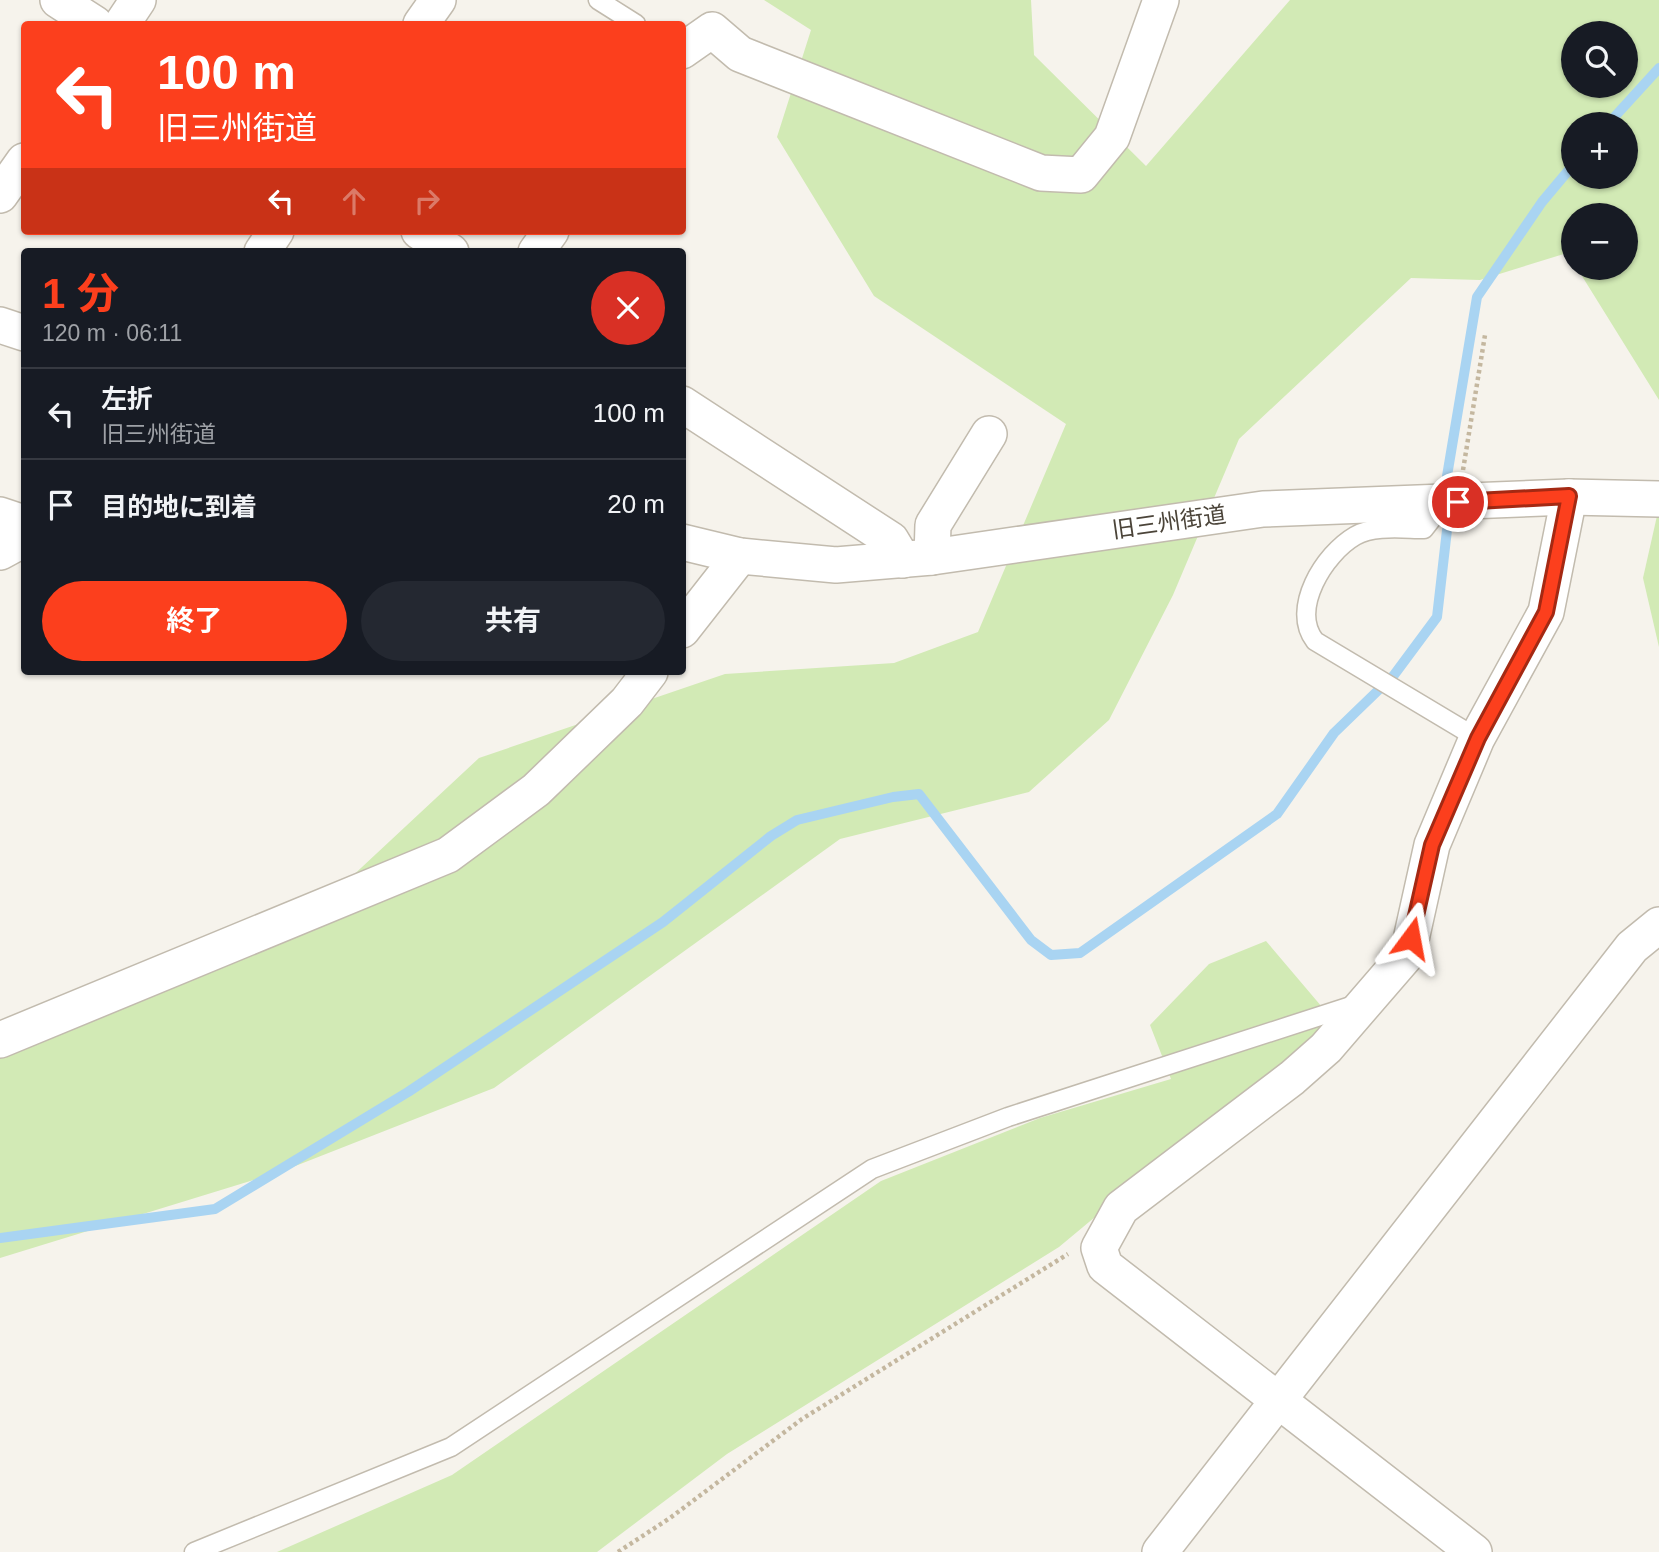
<!DOCTYPE html>
<html lang="ja">
<head>
<meta charset="utf-8">
<style>
	:root { --surface:#171b24; --page:#242831; --text:#f1f3f6; --muted:#9ea1a6; --line:#363941; --accent:#fc3f1d }
	body { margin:0; font-family:Helvetica,"Noto Sans JP",sans-serif; background:var(--page); color:var(--text); height:100vh; display:flex; flex-direction:column; font-size:26px; white-space:nowrap }
	* { box-sizing:border-box; margin:0 }
	p { font-size:23px; color:var(--muted) }
	.icon { flex:none; width:38px; height:38px; fill:none; stroke:currentColor; stroke-width:2; stroke-linecap:round; stroke-linejoin:round }
	.map { position:relative; flex:1; overflow:hidden }
	.drawer { position:absolute; left:21px; top:248px; width:665px; height:427px; display:flex; flex-direction:column; background:var(--surface); border-radius:7px; box-shadow:0 2px 5px #0004 }
	.drawer>* { flex:none }
	.hud { position:absolute; left:21px; top:21px; width:665px; height:214px; border-radius:7px; box-shadow:0 2px 5px #0004; background:#fc3f1d; color:#fff; overflow:hidden }
	.buttons { position:absolute; left:1561px; top:21px; display:grid; gap:14px }
	.buttons a { display:grid; place-items:center; width:77px; height:77px; border-radius:50%; background:var(--surface); box-shadow:0 2px 5px #0004; font-size:35px }
	.pin { position:absolute; display:grid; place-items:center; width:60px; height:60px; color:#fff; margin:-30px; border:4px solid #fff; border-radius:50%; box-shadow:0 2px 7px #0007 }
	.me { position:absolute; width:77px; margin:-38px; rotate:13deg; stroke-linejoin:round; filter:drop-shadow(0 0 5px #0008) }
	.turn { display:flex; align-items:center; gap:24px; height:147px; padding:0 21px; font-size:32px }
	.turn .icon { width:91px; height:91px; stroke-width:2.5 }
	.turn b { display:block; font-size:49px; line-height:60px }
	.lanes { display:flex; align-items:center; height:66px; padding:0 21px; background:#0003; justify-content:center; gap:35px; direction:ltr }
	.lanes .off { opacity:.35 }
	.round { display:grid; place-items:center; flex:none; width:74px; height:74px; border-radius:37px; background:var(--page) }
	.headline { display:flex; align-items:center; justify-content:space-between; height:119px; padding:0 21px }
	h1 { font-size:42px; font-weight:700; line-height:52px; color:var(--accent) }
	.button { display:flex; gap:14px; margin-top:auto; padding:14px 21px }
	.button a { flex:1; height:80px; border-radius:42px; background:var(--accent); color:#fff; font-size:28px; font-weight:700; line-height:80px; text-align:center }
	.button a+a { background:var(--page); color:var(--text) }
	ul { padding:0; list-style:none }
	li { display:flex; align-items:center; gap:21px; height:91px; padding:0 21px; border-top:2px solid var(--line) }
	li div { flex:1 }
	li b { display:block; font-size:26px }
	li em { font-style:normal }
	.map>svg:first-child { display:block }
</style>
</head>
<body>
<div class="map">
<svg width="1659" height="1552" viewBox="0 0 1659 1552">
	<rect width="100%" height="100%" fill="#f6f3ec"/>
	<g fill="#d2eab5" fill-rule="evenodd">
		<path d="M 764,0 L 1031,0 L 1034,55 L 1146,166 L 1290,0 L 1659,0 L 1659,400 L 1577,268 L 1626,268 L 1626,215 L 1573,215 L 1573,262 L 1567,253 L 1480,280 L 1411,278 L 1239,439 L 1173,595 L 1109,720 L 1029,792 L 840,839 L 494,1088 L 280,1172 L 0,1258 L 0,1037 L 317,909 L 479,758 L 725,674 L 894,663 L 978,632 L 1066,424 L 874,296 L 777,137 L 811,30 ZM 1573,33 L 1626,33 L 1626,86 L 1573,86 ZM 1573,124 L 1626,124 L 1626,177 L 1573,177 Z"/>
		<polygon points="1659,507 1659,647 1643,578"/>
		<polygon points="1266,941 1333,1020 1288,1066 1238,1098 1059,1247 727,1454 597,1552 277,1552 452,1475 881,1181 1040,1118 1171,1079 1150,1025 1209,964"/>
	</g>
	<g fill="none" stroke-linecap="round" stroke-linejoin="round">
		<g stroke="#a9d4f2" stroke-width="10">
			<polyline points="1608,124 1659,68"/>
			<polyline points="1447,476 1477,297 1542,202 1573,165"/>
			<polyline points="0,1238 215,1209 408,1092 663,922 771,836 797,820 893,797 919,794 1031,940 1051,955 1080,953 1277,814 1334,733 1394,675 1437,617 1447,530"/>
		</g>
		<g stroke="#c2bbae" stroke-width="21">
			<g id="lane">
				<polyline points="598,0 636,24"/>
				<path d="M 1445,502 L 1424,529 C 1403,529 1374,525 1355,536 C 1324,554 1290,609 1315,641 L 1477,738"/>
				<polyline points="194,1552 451,1447 872,1169 1008,1117 1357,1004"/>
			</g>
		</g>
		<g stroke="#c2bbae" stroke-width="38">
			<g id="street">
				<polyline points="58,0 95,24"/>
				<polyline points="122,24 138,0"/>
				<polyline points="421,24 438,0"/>
				<polyline points="682,51 712,30 740,54 1041,173 1081,175 1112,137 1161,0"/>
				<polyline points="0,195 24,161"/>
				<polyline points="419,231 451,252"/>
				<polyline points="262,252 276,231"/>
				<polyline points="536,252 551,231"/>
				<polyline points="0,325 24,333"/>
				<polyline points="682,404 891,540 903,560"/>
				<polyline points="0,515 24,523"/>
				<polyline points="682,542 740,556 836,565 932,557 1263,509 1569,497 1659,499"/>
				<polyline points="0,552 24,539"/>
				<polyline points="932,557 933,525 989,434"/>
				<polyline points="682,630 740,556"/>
				<polyline points="0,1040 448,855 536,790 627,702 650,672"/>
				<polyline points="1160,1552 1632,947 1659,925"/>
				<polyline points="1474,1552 1105,1266 1099,1248 1121,1208 1292,1078 1326,1048 1408,953 1432,845 1477,738 1546,612 1569,497"/>
			</g>
		</g>
		<g stroke="#c4b79f" stroke-width="4.5" stroke-dasharray="3.5 3.5" stroke-linecap="butt">
			<polyline points="1463,470 1485,335"/>
			<polyline points="618,1552 670,1518 802,1419 1068,1254"/>
		</g>
		<use href="#lane" stroke="#fff" stroke-width="18"/>
		<use href="#street" stroke="#fff" stroke-width="35"/>
	</g>
	<g fill="none" stroke-linecap="round" stroke-linejoin="round">
		<g stroke="#a42913" stroke-width="18">
			<polyline id="route" points="1411,938 1432,845 1478,738 1546,612 1569,496 1458,502"/>
		</g>
		<use href="#route" stroke="#fc3f1d" stroke-width="12"/>
	</g>
	<g text-anchor="middle" dominant-baseline="central" stroke-width="5" stroke-linejoin="round" paint-order="stroke">
		<g font-size="23" fill="#4b4439" stroke="#fff">
			<text transform="translate(1169 522) rotate(-8)">旧三州街道</text>
		</g>
	</g>
</svg>
<div class="buttons">
<a><svg class="icon" aria-label="search" viewBox="0 0 24 24"><circle cx="10" cy="10" r="6"/><path d="M15 15l6 6"/></svg></a>
<a>+</a>
<a>−</a>
</div>
<div class="pin" style="left:1458px;top:502px;background:#d93025"><svg class="icon" aria-label="arrive" viewBox="0 0 24 24"><path d="M6 21V4h12l-3 4 3 4H6"/></svg></div>
<svg class="me" style="left:1411px;top:938px" viewBox="-20 -20 40 40"><path d="M0-17L14 15 0 8-14 15z" fill="#fc3f1d" stroke="#fff" stroke-width="4"/></svg>
<div class="hud">
<div class="turn"><svg class="icon" aria-label="left" viewBox="0 0 24 24"><path d="M17 20v-9H6M10 6l-5 5 5 5"/></svg><div><b>100 m</b>旧三州街道</div></div>
<div class="lanes"><svg class="icon" aria-label="left" viewBox="0 0 24 24"><path d="M17 20v-9H6M10 6l-5 5 5 5"/></svg><svg class="icon off" aria-label="ahead" viewBox="0 0 24 24"><path d="M12 20V5M6 11l6-6 6 6"/></svg><svg class="icon off" aria-label="right" viewBox="0 0 24 24"><path d="M7 20v-9h11M14 6l5 5-5 5"/></svg></div>
</div>
<section class="drawer">
<div class="headline"><div><h1>1 分</h1><p>120 m · 06:11</p></div><a class="round" style="background:#d93025;color:#fff"><svg class="icon" aria-label="close" viewBox="0 0 24 24"><path d="M6 6l12 12M18 6L6 18"/></svg></a></div>
<ul>
<li><svg class="icon" aria-label="left" viewBox="0 0 24 24"><path d="M17 20v-9H6M10 6l-5 5 5 5"/></svg><div><b>左折</b><p>旧三州街道</p></div><em>100 m</em></li>
<li><svg class="icon" aria-label="arrive" viewBox="0 0 24 24"><path d="M6 21V4h12l-3 4 3 4H6"/></svg><div><b>目的地に到着</b></div><em>20 m</em></li>
</ul>
<div class="button"><a>終了</a><a>共有</a></div>
</section>
</div>
</body>
</html>
